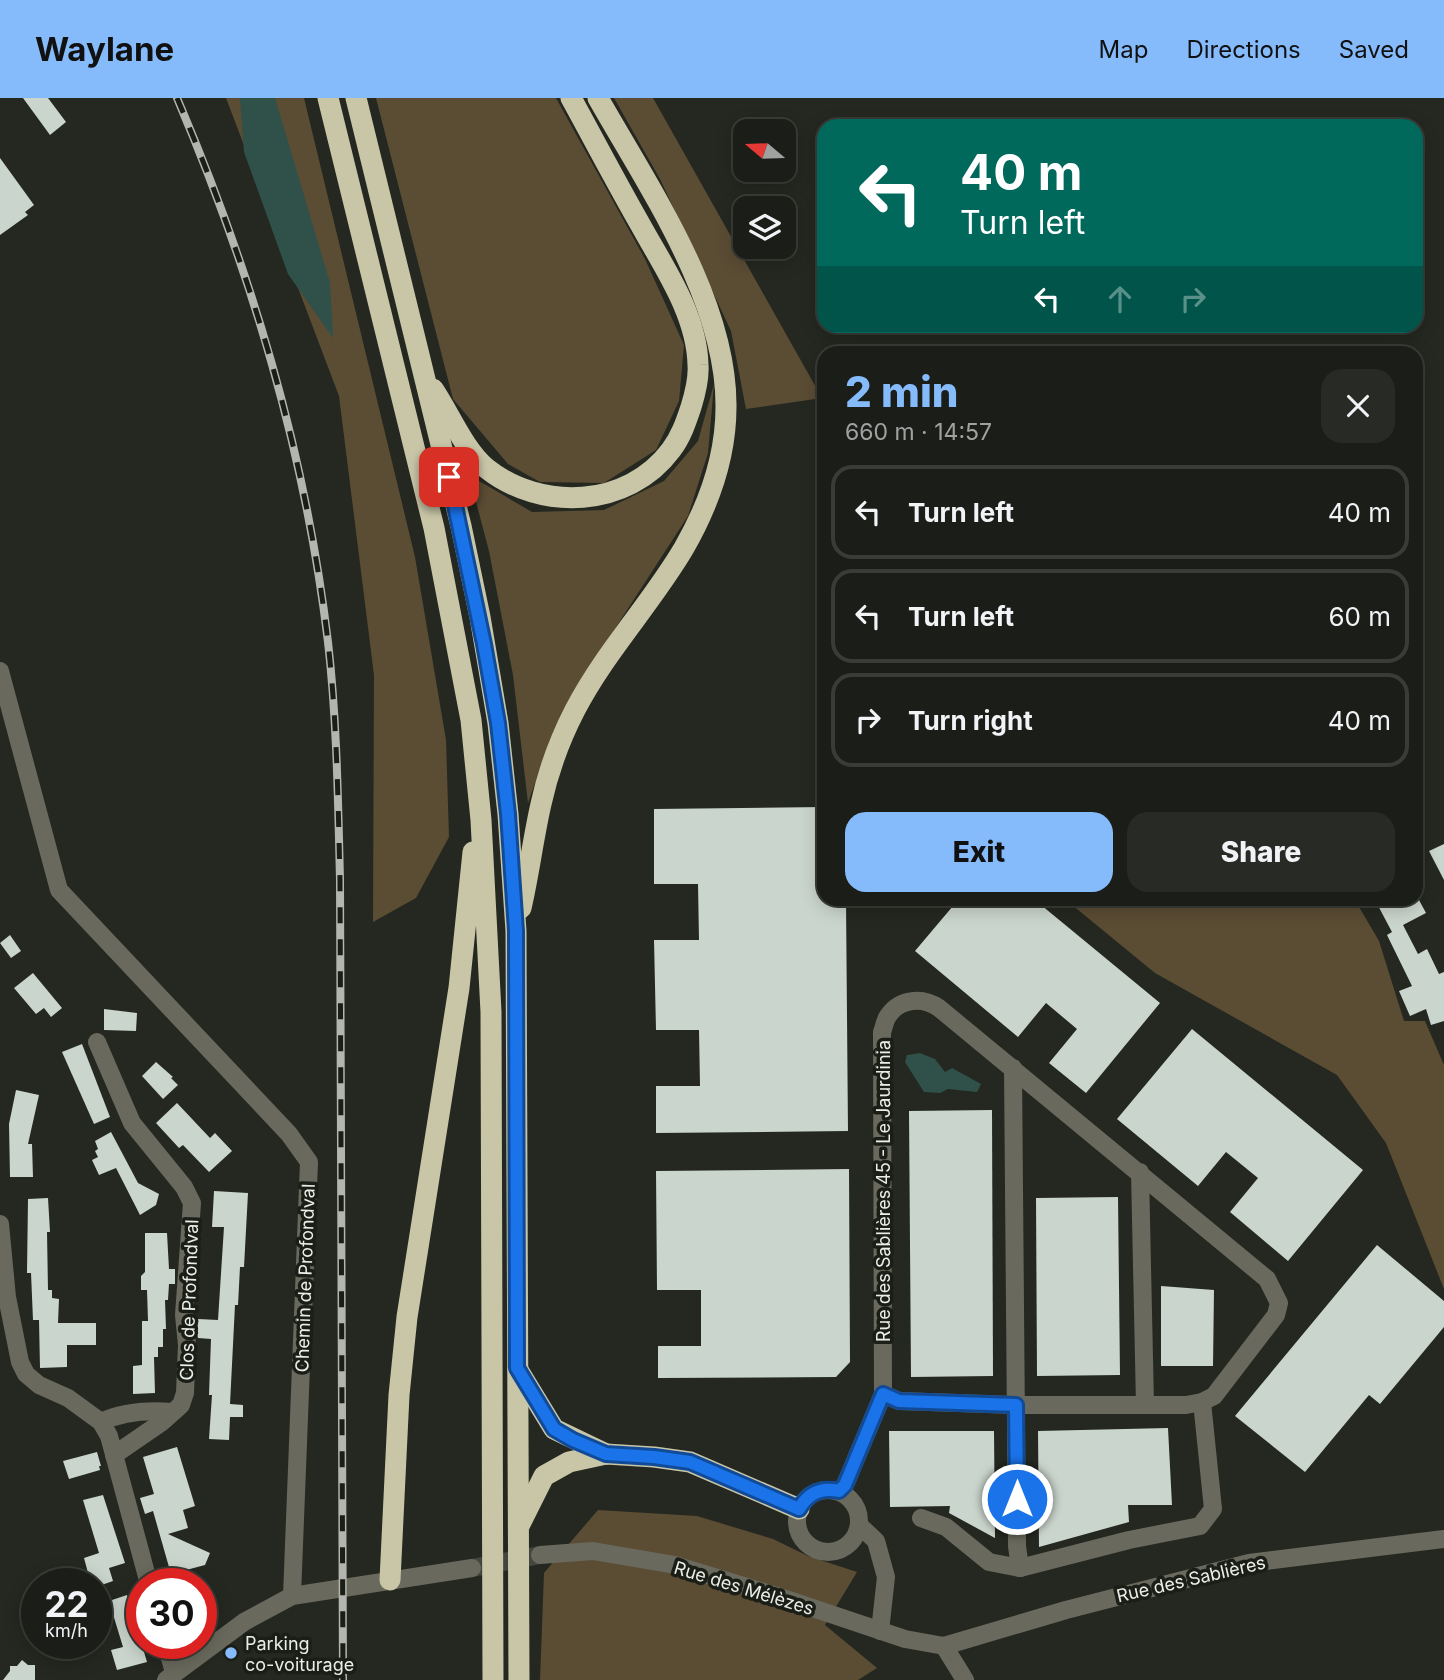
<!DOCTYPE html>
<html lang="en">
<head>
<meta charset="utf-8">
<style>
	:root { --surface:#1b1e18; --page:#282b25; --text:#f1f3f6; --muted:#a0a2a2; --line:#393c37; --accent:#86bbfb }
	body { margin:0; font-family:Inter,sans-serif; background:var(--page); color:var(--text); height:100vh; display:flex; flex-direction:column; font-size:26px; white-space:nowrap }
	* { box-sizing:border-box; margin:0 }
	p { font-size:23px; color:var(--muted) }
	.icon { flex:none; width:38px; height:38px; fill:none; stroke:currentColor; stroke-width:2; stroke-linecap:round; stroke-linejoin:round }
	.map { position:relative; flex:1; overflow:hidden }
	.details { position:absolute; left:817px; top:248px; width:606px; height:560px; display:flex; flex-direction:column; background:var(--surface); border-radius:21px; box-shadow:0 4px 18px #0003,0 0 0 2px var(--line) }
	.details>* { flex:none }
	.hud { position:absolute; left:817px; top:21px; width:606px; height:214px; border-radius:21px; box-shadow:0 4px 18px #0003,0 0 0 2px var(--line); background:#00695c; color:#fff; overflow:hidden }
	.needle { width:46px; rotate:289deg }
	.controls { position:absolute; left:733px; top:21px; display:grid; gap:14px }
	.controls a { display:grid; place-items:center; width:63px; height:63px; border-radius:14px; background:var(--surface); box-shadow:0 4px 18px #0003,0 0 0 2px var(--line); font-size:35px }
	.speed { position:absolute; left:21px; top:1470px; display:flex; gap:14px; font-size:35px; font-weight:700; text-align:center }
	.speed>* { display:grid; place-content:center; width:91px; height:91px; border-radius:50%; background:var(--surface); box-shadow:0 4px 18px #0003,0 0 0 2px var(--line); line-height:1 }
	.speed small { font-size:18px; font-weight:400 }
	.speed .limit { border:10px solid #d22; background:#fff; color:#111 }
	.pin { position:absolute; display:grid; place-items:center; width:60px; height:60px; color:#fff; margin:-30px; border-radius:14px; box-shadow:0 4px 10px #0006 }
	.me { position:absolute; width:77px; margin:-38px; rotate:0deg; stroke-linejoin:round; filter:drop-shadow(0 0 5px #0008) }
	.turn { display:flex; align-items:center; gap:24px; height:147px; padding:0 28px; font-size:32px }
	.turn .icon { width:91px; height:91px; stroke-width:2.5 }
	.turn b { display:block; font-size:49px; line-height:60px }
	.lanes { display:flex; align-items:center; height:66px; padding:0 28px; background:#0003; justify-content:center; gap:35px; direction:ltr }
	.lanes .off { opacity:.35 }
	.round { display:grid; place-items:center; flex:none; width:74px; height:74px; border-radius:21px; background:var(--page) }
	.overview { display:flex; align-items:center; justify-content:space-between; height:119px; padding:0 28px }
	h1 { font-size:42px; font-weight:800; line-height:52px; color:var(--accent) }
	.primary-button { display:flex; gap:14px; margin-top:auto; padding:14px 28px }
	.primary-button a { flex:1; height:80px; border-radius:21px; background:var(--accent); color:#111; font-size:28px; font-weight:800; line-height:80px; text-align:center }
	.primary-button a+a { background:var(--page); color:var(--text) }
	ul { padding:0; list-style:none }
	li { display:flex; align-items:center; gap:21px; height:94px; margin:0 14px 10px; padding:0 14px; border:4px solid var(--line); border-radius:21px }
	li div { flex:1 }
	li b { display:block; font-size:26px }
	li em { font-style:normal }
	header { display:flex; align-items:center; gap:42px; box-sizing:border-box; height:98px; padding:0 35px; background:var(--accent); color:#111 }
	header strong { font-size:33px }
	nav { display:flex; gap:38px; margin-inline-start:auto; font-size:24px }
	.map>svg:first-child { display:block }
</style>
</head>
<body>
<header>
<strong>Waylane</strong>
<nav><a>Map</a><a>Directions</a><a>Saved</a></nav>
</header>
<div class="map">
<svg width="1444" height="1582" viewBox="0 0 1444 1582">
	<rect width="100%" height="100%" fill="#242820"/>
	<g fill="#5b4c34">
		<polygon points="226,0 304,0 415,459 446,642 449,739 416,800 373,824 374,577 339,298"/>
		<polygon points="376,0 556,0 645,161 684,247 679,303 656,352 604,385 540,384 508,366 453,301"/>
		<polygon points="614,0 653,0 822,300 746,311 731,233 660,81"/>
		<polygon points="714,286 708,355 688,418 585,577 553,634 528,705 513,577 489,453 469,377 532,414 604,412 664,383 698,343"/>
		<polygon points="1066,802 1355,802 1379,843 1404,923 1425,923 1444,967 1444,1191 1386,1045 1337,977 1155,875"/>
		<polygon points="598,1412 697,1418 773,1441 808,1458 857,1474 825,1527 877,1570 858,1582 540,1582 544,1475"/>
	</g>
	<g fill="#30514a">
		<polygon points="240,0 275,0 330,185 333,240 288,176 244,54"/>
		<polygon points="920,955 935,961 945,974 952,970 981,986 977,994 948,991 940,995 924,994 905,964 907,957"/>
	</g>
	<g fill="#cad5cd">
		<polygon points="23,0 48,0 66,24 50,37"/>
		<polygon points="0,60 34,107 25,114 28,117 0,137"/>
		<polygon points="824,709 824,802 846,802 848,1033 656,1035 656,988 700,988 699,932 656,932 654,842 699,842 698,786 654,786 654,711"/>
		<polygon points="1444,746 1444,782 1429,753"/>
		<polygon points="958,802 1035,802 1160,905 1086,995 1049,965 1077,931 1046,905 1018,939 915,853"/>
		<polygon points="1375,802 1419,802 1426,815 1403,827 1418,856 1427,851 1439,876 1444,874 1444,923 1431,927 1426,911 1410,918 1399,893 1412,888 1387,837 1392,834"/>
		<polygon points="10,837 21,853 11,860 0,845"/>
		<polygon points="33,875 62,910 51,919 44,910 36,916 14,890"/>
		<polygon points="104,911 137,915 136,933 104,932"/>
		<polygon points="1192,931 1363,1072 1288,1163 1230,1114 1258,1080 1226,1054 1198,1088 1117,1021"/>
		<polygon points="82,946 110,1019 94,1026 62,954"/>
		<polygon points="156,964 173,979 171,980 178,987 163,1001 142,978"/>
		<polygon points="16,992 39,997 28,1046 32,1046 33,1079 10,1079 9,1026"/>
		<polygon points="177,1005 210,1040 215,1035 232,1053 209,1074 183,1047 179,1050 156,1025"/>
		<polygon points="992,1012 993,1278 911,1279 909,1013"/>
		<polygon points="111,1034 138,1085 159,1096 156,1107 140,1117 116,1070 99,1077 92,1062 98,1059 95,1053 98,1051 95,1043"/>
		<polygon points="849,1071 850,1264 836,1279 658,1280 658,1248 701,1248 701,1192 657,1192 656,1073"/>
		<polygon points="214,1093 248,1095 244,1169 240,1169 238,1207 235,1207 230,1306 243,1307 243,1319 230,1319 229,1342 209,1341 212,1297 209,1297 211,1241 198,1240 197,1236 198,1221 218,1222 224,1129 212,1129"/>
		<polygon points="1118,1099 1120,1277 1037,1278 1036,1100"/>
		<polygon points="48,1100 50,1134 47,1134 48,1192 52,1192 52,1200 59,1201 58,1225 96,1225 96,1247 67,1247 67,1269 40,1270 39,1222 33,1222 31,1175 27,1175 28,1101"/>
		<polygon points="145,1135 167,1135 169,1171 175,1171 175,1186 169,1186 168,1202 165,1202 166,1231 163,1231 163,1249 158,1249 158,1259 154,1259 155,1295 133,1296 133,1268 142,1267 142,1223 148,1223 147,1192 141,1192 141,1178 145,1174"/>
		<polygon points="1377,1147 1444,1203 1444,1229 1380,1306 1369,1297 1305,1374 1235,1318"/>
		<polygon points="1161,1188 1214,1192 1213,1268 1161,1268"/>
		<polygon points="1168,1330 1172,1407 1128,1407 1129,1424 1039,1449 1038,1333"/>
		<polygon points="889,1333 994,1333 995,1440 949,1415 950,1408 890,1409"/>
		<polygon points="177,1349 195,1408 183,1412 188,1430 168,1436 210,1455 205,1467 171,1476 153,1413 145,1416 140,1400 154,1396 143,1359"/>
		<polygon points="97,1354 101,1368 99,1368 100,1372 69,1381 63,1363"/>
		<polygon points="103,1397 125,1465 109,1470 113,1483 96,1489 96,1486 91,1486 84,1460 99,1455 83,1402"/>
		<polygon points="127,1497 147,1564 117,1572 111,1552 123,1549 109,1503"/>
		<polygon points="22,1562 28,1567 35,1567 35,1582 3,1582 10,1573 10,1568 17,1568"/>
	</g>
	<g fill="none" stroke-linecap="round" stroke-linejoin="round">
		<polyline stroke="#42463e" stroke-width="18" stroke-dasharray="18 9" stroke-linecap="butt" points="472,1470 540,1457"/>
		<g stroke="#6a695d" stroke-width="18">
			<polyline points="0,573 59,792 289,1036 309,1064 292,1498"/>
			<polyline points="97,944 132,1025 184,1089 192,1105 184,1217 187,1247 185,1295 181,1307 162,1324 114,1357"/>
			<polyline points="1013,970 1017,1448 1020,1470"/>
			<polyline points="1140,1074 1145,1307"/>
			<polyline points="0,1126 7,1199 20,1264 26,1276 39,1287 68,1300 101,1324 109,1338 149,1486"/>
			<path d="M 101,1324 C 122,1314 148,1312 172,1314"/>
			<circle cx="828" cy="1423" r="31"/>
			<path d="M 839,1393 L 845,1387 L 883,1296 L 882,934 C 884,929 885,922 888,918 C 900,900 923,899 939,910 L 1267,1181 L 1279,1205 L 1276,1217 L 1214,1298 L 1202,1304 L 1186,1307 L 1016,1307 L 899,1303 L 883,1296"/>
			<polyline points="921,1420 946,1429 989,1464 1020,1470 1129,1442 1200,1428 1213,1411 1202,1304"/>
			<polyline points="860,1428 876,1443 886,1479 880,1533"/>
			<polyline points="540,1457 593,1453 675,1467 780,1499 905,1541 944,1548 1066,1512 1249,1465 1444,1441"/>
			<polyline points="166,1545 174,1575"/>
			<polyline points="944,1548 965,1582"/>
			<polyline points="166,1582 244,1524 292,1498 472,1470"/>
		</g>
		<g stroke="#c9c6a8" stroke-width="21">
			<polyline points="328,0 434,430 471,622 481,722 491,914 493,1582"/>
			<polyline points="356,0 461,428 480,519 498,625 508,716 516,833 519,1582"/>
			<path d="M 433,291 C 450,316 463,350 486,370 C 541,414 628,410 671,352 C 681,339 686,324 691,309 C 695,296 699,280 698,267 C 697,216 663,168 640,126 C 616,84 594,42 571,0"/>
			<path d="M 521,810 C 529,776 533,741 541,706 C 548,674 560,641 575,612 C 605,554 651,506 684,450 C 708,408 726,358 726,309 C 727,203 649,90 598,0"/>
			<polyline points="518,1272 554,1331 606,1356"/>
			<polyline points="520,1426 544,1378 569,1364 606,1356 654,1359 690,1364 799,1411"/>
			<polyline points="390,1482 399,1297 407,1219 459,890 473,754"/>
		</g>
		<g stroke="#b3b6af" stroke-width="8">
			<path id="rail" d="M 177,0 C 252,176 305,353 328,544 C 337,623 338,702 340,782 L 343,1582"/>
		</g>
		<use href="#rail" stroke="#1a1e16" stroke-width="5" stroke-dasharray="16" stroke-linecap="butt"/>
	</g>
	<g fill="none" stroke-linecap="round" stroke-linejoin="round">
		<g stroke="#114b97" stroke-width="18">
			<path id="route" d="M 449,379 L 484,546 L 498,625 L 508,716 L 516,833 L 517,1270 L 554,1331 L 573,1342 L 606,1356 L 654,1359 L 690,1364 L 799,1411 C 808,1395 821,1389 839,1393 L 845,1387 L 883,1296 L 899,1303 L 1016,1307 L 1017,1401"/>
		</g>
		<use href="#route" stroke="#1a73e8" stroke-width="12"/>
	</g>
	<circle fill="#86bbfb" stroke="#1a1e16" stroke-width="2.5" cx="231" cy="1555" r="7"/>
	<g text-anchor="middle" dominant-baseline="central" stroke-width="7" stroke-linejoin="round" paint-order="stroke">
		<g font-size="18" fill="#ebeee8" stroke="#1a1e16">
			<text transform="translate(883 1093) rotate(-90)">Rue des Sablières 45 - Le Jaurdinia</text>
			<text transform="translate(305 1180) rotate(-88)">Chemin de Profondval</text>
			<text transform="translate(189 1202) rotate(-88)">Clos de Profondval</text>
			<text transform="translate(1191 1481) rotate(-13)">Rue des Sablières</text>
			<text transform="translate(744 1490) rotate(17)">Rue des Mélèzes</text>
		</g>
		<g font-size="18" fill="#ebeee8" stroke="#1a1e16" text-anchor="start">
			<text x="245" y="1545">Parking<tspan x="245" dy="21">co-voiturage</tspan></text>
		</g>
	</g>
</svg>
<div class="controls">
<a><svg class="needle" viewBox="-14 -14 28 28"><path d="M0-13l5 13h-10z" fill="#e53935"/><path d="M0 13l5-13h-10z" fill="#a0a2a2"/></svg></a>
<a><svg class="icon" aria-label="layers" viewBox="0 0 24 24"><path d="M12 4l9 5-9 5-9-5zM3 14l9 5 9-5"/></svg></a>
</div>
<div class="speed"><div>22<small>km/h</small></div><div class="limit">30</div></div>
<div class="pin" style="left:449px;top:379px;background:#d93025"><svg class="icon" aria-label="arrive" viewBox="0 0 24 24"><path d="M6 21V4h12l-3 4 3 4H6"/></svg></div>
<svg class="me" style="left:1017px;top:1401px" viewBox="-20 -20 40 40"><circle r="17" fill="#1a73e8" stroke="#fff" stroke-width="3"/><path d="M0-11L8 9 0 5-8 9z" fill="#fff"/></svg>
<div class="hud">
<div class="turn"><svg class="icon" aria-label="left" viewBox="0 0 24 24"><path d="M17 20v-9H6M10 6l-5 5 5 5"/></svg><div><b>40 m</b>Turn left</div></div>
<div class="lanes"><svg class="icon" aria-label="left" viewBox="0 0 24 24"><path d="M17 20v-9H6M10 6l-5 5 5 5"/></svg><svg class="icon off" aria-label="ahead" viewBox="0 0 24 24"><path d="M12 20V5M6 11l6-6 6 6"/></svg><svg class="icon off" aria-label="right" viewBox="0 0 24 24"><path d="M7 20v-9h11M14 6l5 5-5 5"/></svg></div>
</div>
<section class="details">
<div class="overview"><div><h1>2 min</h1><p>660 m · 14:57</p></div><a class="round"><svg class="icon" aria-label="close" viewBox="0 0 24 24"><path d="M6 6l12 12M18 6L6 18"/></svg></a></div>
<ul>
<li><svg class="icon" aria-label="left" viewBox="0 0 24 24"><path d="M17 20v-9H6M10 6l-5 5 5 5"/></svg><div><b>Turn left</b></div><em>40 m</em></li>
<li><svg class="icon" aria-label="left" viewBox="0 0 24 24"><path d="M17 20v-9H6M10 6l-5 5 5 5"/></svg><div><b>Turn left</b></div><em>60 m</em></li>
<li><svg class="icon" aria-label="right" viewBox="0 0 24 24"><path d="M7 20v-9h11M14 6l5 5-5 5"/></svg><div><b>Turn right</b></div><em>40 m</em></li>
</ul>
<div class="primary-button"><a>Exit</a><a>Share</a></div>
</section>
</div>
</body>
</html>
